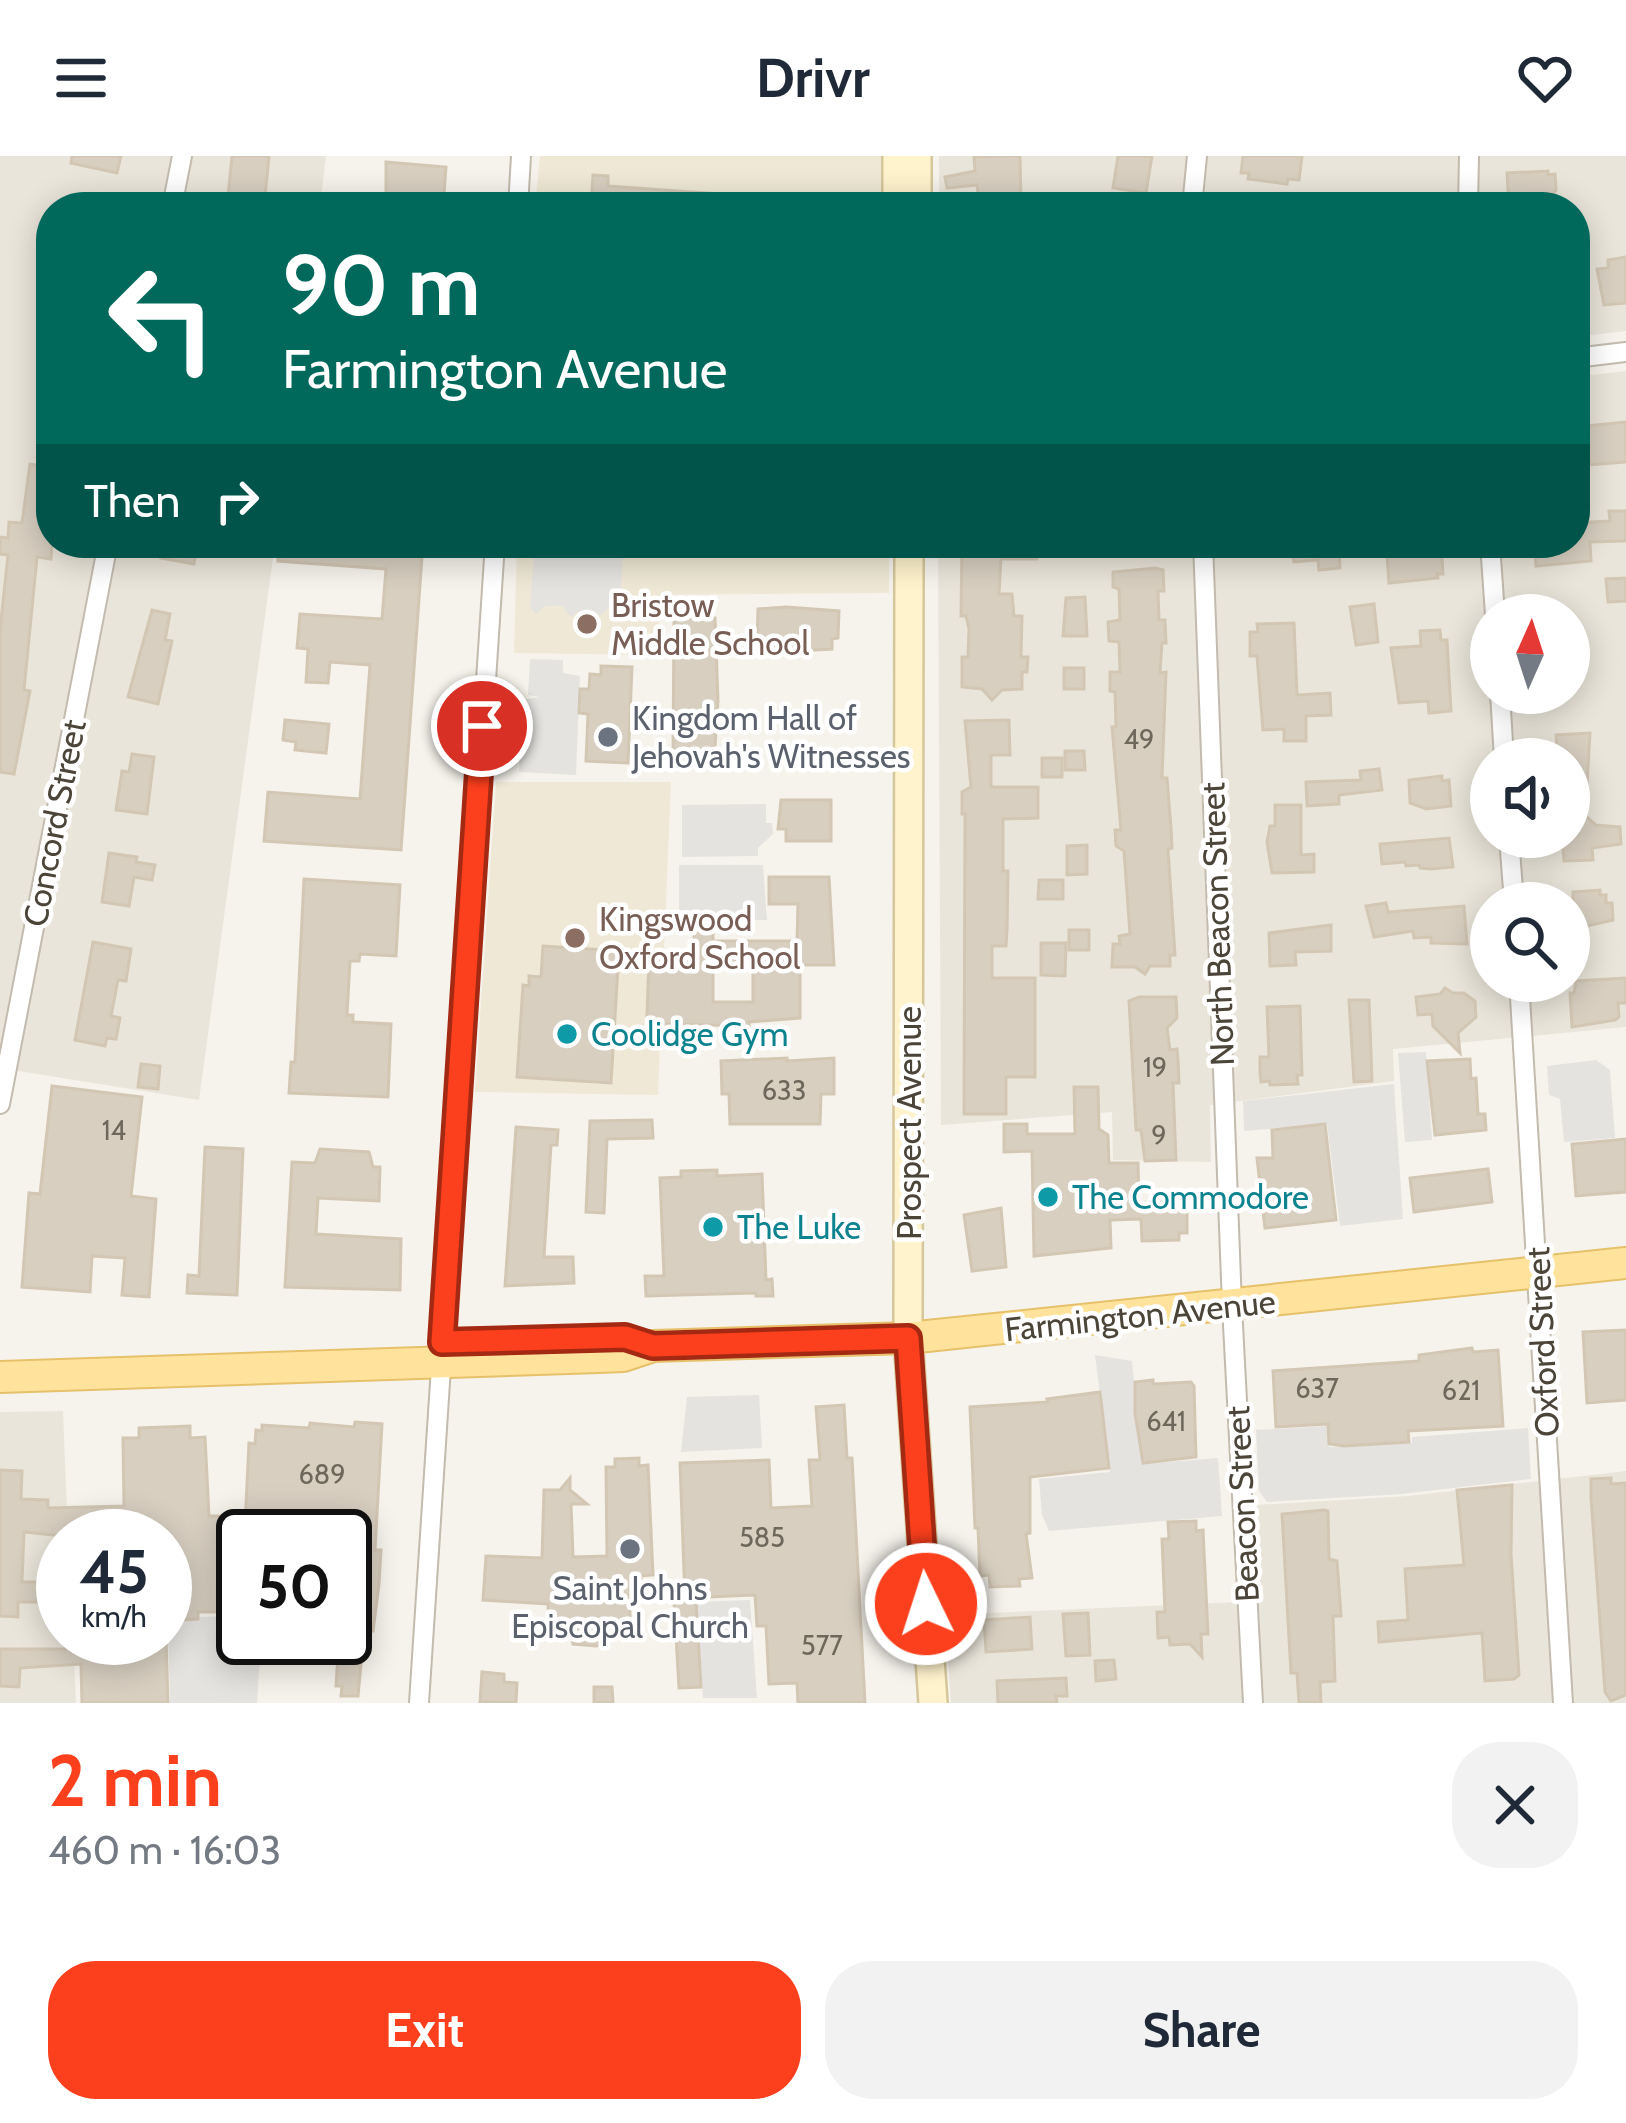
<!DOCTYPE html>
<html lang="en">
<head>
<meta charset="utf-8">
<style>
	:root { --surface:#fff; --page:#f2f2f3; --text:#1f2937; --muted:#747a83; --accent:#fc3f1d }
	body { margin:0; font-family:Cabin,sans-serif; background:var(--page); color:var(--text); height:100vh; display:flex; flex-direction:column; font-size:45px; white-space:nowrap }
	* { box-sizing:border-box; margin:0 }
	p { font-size:39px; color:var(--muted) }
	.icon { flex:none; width:66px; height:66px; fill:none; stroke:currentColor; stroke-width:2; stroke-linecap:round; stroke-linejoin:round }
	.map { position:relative; height:1547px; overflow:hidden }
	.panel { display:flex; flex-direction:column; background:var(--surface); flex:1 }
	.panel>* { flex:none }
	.banner { position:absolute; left:36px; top:36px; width:1554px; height:366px; border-radius:48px; box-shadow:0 6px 30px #0003; background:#00695c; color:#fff; overflow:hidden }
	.needle { width:78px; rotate:3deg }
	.fabs { position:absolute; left:1470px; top:438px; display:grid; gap:24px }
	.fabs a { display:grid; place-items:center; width:120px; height:120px; border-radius:50%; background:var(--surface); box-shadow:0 6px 30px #0003; font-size:60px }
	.speed { position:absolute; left:36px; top:1353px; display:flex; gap:24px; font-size:60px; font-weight:700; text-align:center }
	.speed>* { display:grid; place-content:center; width:156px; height:156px; border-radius:50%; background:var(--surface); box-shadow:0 6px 30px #0003; line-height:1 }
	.speed small { font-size:30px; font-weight:400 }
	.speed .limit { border:6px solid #111; border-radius:18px; background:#fff; color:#111 }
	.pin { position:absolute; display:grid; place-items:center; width:102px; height:102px; color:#fff; margin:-51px; border:6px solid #fff; border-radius:50%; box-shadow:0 3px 12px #0007 }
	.me { position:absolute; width:132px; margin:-66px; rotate:356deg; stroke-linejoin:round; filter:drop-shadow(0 0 9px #0008) }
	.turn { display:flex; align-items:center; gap:42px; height:252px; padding:0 48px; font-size:54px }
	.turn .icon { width:156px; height:156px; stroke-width:2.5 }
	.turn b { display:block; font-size:84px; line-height:102px }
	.then { display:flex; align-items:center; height:114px; padding:0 48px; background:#0003; gap:24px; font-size:45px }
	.round { display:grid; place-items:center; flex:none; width:126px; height:126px; border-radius:48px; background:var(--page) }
	.overview { display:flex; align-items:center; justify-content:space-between; height:204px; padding:0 48px }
	h1 { font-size:72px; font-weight:700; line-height:90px; color:var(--accent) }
	.action { display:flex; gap:24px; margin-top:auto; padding:24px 48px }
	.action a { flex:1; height:138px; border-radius:48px; background:var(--accent); color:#fff; font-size:48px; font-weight:700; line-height:138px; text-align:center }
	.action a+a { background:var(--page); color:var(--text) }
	header { display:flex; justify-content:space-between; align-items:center; height:156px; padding:0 48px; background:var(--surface); font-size:54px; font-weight:700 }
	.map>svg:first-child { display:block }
</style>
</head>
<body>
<header><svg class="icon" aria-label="menu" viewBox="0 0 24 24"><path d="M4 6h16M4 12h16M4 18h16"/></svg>Drivr<svg class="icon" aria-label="heart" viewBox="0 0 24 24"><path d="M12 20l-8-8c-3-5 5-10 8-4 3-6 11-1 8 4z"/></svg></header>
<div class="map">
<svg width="1626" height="1547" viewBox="0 0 1626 1547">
	<rect width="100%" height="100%" fill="#f6f3ec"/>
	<g fill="#eae5da" fill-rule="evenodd">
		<polygon points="0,0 326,0 320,51 51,51 51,387 275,387 199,944 0,912"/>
		<polygon points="939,0 1626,0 1626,175 1575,181 1575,51 939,51"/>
		<path d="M 1626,215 L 1626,871 L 1393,893 L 1394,925 L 1210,949 L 1211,1006 L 1113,1004 L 1112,956 L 941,969 L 938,387 L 1575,387 L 1575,221 ZM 1491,459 L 1569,459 L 1569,537 L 1491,537 ZM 1491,603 L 1569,603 L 1569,681 L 1491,681 ZM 1491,747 L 1569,747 L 1569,825 L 1491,825 Z"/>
		<polygon points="63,1255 68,1380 63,1380 63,1482 73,1482 76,1547 0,1547 0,1256"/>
		<polygon points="1626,1315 1626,1547 951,1547 945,1459 1261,1445 1256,1349 1408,1340"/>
	</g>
	<g fill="#efe8d6">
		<polygon points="540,0 889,0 889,51 535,51"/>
		<polygon points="517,387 889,387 889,437 661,439 656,499 514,497"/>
		<polygon points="496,626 671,626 658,939 475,936"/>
	</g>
	<g fill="#e5e3e0">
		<polygon points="535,387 624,387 620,442 601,459 577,456 571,461 562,450 545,450 536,458 530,451"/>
		<polygon points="530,503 563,504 563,517 580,520 576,619 519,616 522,544 539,541 528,539"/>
		<polygon points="766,648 766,667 772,667 773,678 758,692 758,700 682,701 682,649"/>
		<polygon points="679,709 763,709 767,764 679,764"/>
		<polygon points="1426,896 1432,984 1405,986 1398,897"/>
		<polygon points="1596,904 1610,914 1615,982 1564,986 1560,943 1549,939 1547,910"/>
		<polygon points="1394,928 1403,1063 1340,1070 1327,968 1244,975 1243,945"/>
		<polygon points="1095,1199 1132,1205 1142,1308 1218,1302 1222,1360 1049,1375 1042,1359 1039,1323 1110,1316"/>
		<polygon points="759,1239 762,1292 681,1296 687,1241"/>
		<polygon points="1327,1270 1329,1291 1412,1287 1412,1281 1528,1272 1531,1323 1402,1338 1267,1346 1259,1335 1256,1274"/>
		<polygon points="750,1444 757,1542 703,1542 697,1446"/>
		<polygon points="228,1460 243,1473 243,1482 261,1486 257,1547 170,1547 168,1469 199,1461"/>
	</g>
	<g fill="#d8cfc1" stroke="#d3c7b4" stroke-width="3" fill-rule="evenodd">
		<polygon points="72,0 121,0 117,17 71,7"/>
		<polygon points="232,0 269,0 264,51 227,51"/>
		<polygon points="1004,0 1020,0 1021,45 985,51 984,45 979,46 977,29 947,32 945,21 975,15 974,1"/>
		<polygon points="1118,0 1152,0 1146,37 1113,32"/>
		<polygon points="1243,0 1302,0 1299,24 1288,23 1287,28 1248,23 1249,17 1241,17"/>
		<polygon points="386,6 446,11 443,51 386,51"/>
		<polygon points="1548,15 1548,19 1555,18 1556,34 1548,45 1509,51 1507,17"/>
		<polygon points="593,19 608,20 608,30 733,39 732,51 591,51"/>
		<polygon points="1626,101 1626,147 1604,149 1597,113 1608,112 1608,104"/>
		<polygon points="1626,266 1626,306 1575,310 1575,271"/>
		<polygon points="30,308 51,311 46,369 51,369 52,387 51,403 37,401 24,534 30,535 14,618 0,616 0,474 8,399 0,398 0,381 8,382 9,366 22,367"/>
		<polygon points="1609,355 1626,355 1626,385 1590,386 1591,405 1536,410 1534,387 1575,387 1575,367 1610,365"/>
		<polygon points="164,387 197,390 194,408 161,402"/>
		<polygon points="279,387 423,387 401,694 264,685 268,636 360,643 370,509 330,506 328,527 306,526 308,493 297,492 300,458 382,463 386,413 278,405"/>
		<polygon points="962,387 1037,387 1037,403 1001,403 999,438 1012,438 1014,460 1022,460 1021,501 1028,501 1027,516 1022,516 1022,533 1002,534 992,544 982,533 962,531 962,501 968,501 969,473 966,460 961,460"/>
		<polygon points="1386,387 1441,387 1443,418 1437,418 1438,422 1389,427"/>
		<polygon points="1339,388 1340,412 1319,414 1318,404 1294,406 1291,392"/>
		<polygon points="1155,412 1163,414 1164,435 1158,435 1159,464 1165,464 1166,487 1162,487 1160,517 1166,516 1162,622 1167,622 1171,672 1172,692 1168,693 1175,799 1170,799 1170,810 1150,810 1145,818 1135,811 1112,811 1113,788 1120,788 1119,780 1130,778 1124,695 1116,690 1115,674 1121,674 1112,571 1116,571 1115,536 1110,535 1110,516 1120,516 1119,486 1109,485 1108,466 1120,464 1119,433 1113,431 1113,416"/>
		<polygon points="1626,422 1626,445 1608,446 1606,423"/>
		<polygon points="1085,441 1087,480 1063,480 1066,442"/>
		<polygon points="1374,448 1378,486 1356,489 1350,451"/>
		<polygon points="786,451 839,455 838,482 832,483 832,493 779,496 757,493 758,453"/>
		<polygon points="152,454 170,458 165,484 172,485 158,548 128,541"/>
		<polygon points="715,462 718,545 714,605 673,605 674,463"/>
		<polygon points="1294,467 1297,539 1330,537 1331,559 1306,560 1306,585 1284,585 1284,573 1263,574 1257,500 1250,500 1250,476 1258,476 1257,468"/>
		<polygon points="1440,474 1441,484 1447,484 1451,555 1429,557 1428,545 1399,547 1391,492 1421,490 1420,475"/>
		<polygon points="601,510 632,511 628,607 586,605 588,558 579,557 580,533 589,533 590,518 601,519"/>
		<rect x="1064" y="512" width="20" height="21"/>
		<polygon points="285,564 329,568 326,597 295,594 296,586 283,584"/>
		<polygon points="1009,564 1010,599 991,599 991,631 1038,631 1038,662 1003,663 1003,715 1008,715 1007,774 1006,790 992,790 992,822 1035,822 1035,921 1006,921 1006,958 964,958 965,658 962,658 962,636 971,631 965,565"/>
		<polygon points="1590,577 1587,629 1569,629 1569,603 1558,603 1556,579"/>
		<polygon points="1065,595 1084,595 1085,614 1065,614"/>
		<polygon points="132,598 154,601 147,658 116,654 122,615 129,616"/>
		<rect x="1042" y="602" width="20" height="19"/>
		<polygon points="1379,613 1382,634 1339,639 1339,648 1307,650 1306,626 1361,624 1360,615"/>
		<polygon points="1442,620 1442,625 1449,624 1451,650 1426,653 1410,647 1409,624"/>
		<polygon points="781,644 831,644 831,685 786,685 786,673 778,673"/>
		<polygon points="1569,645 1596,669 1620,671 1621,688 1592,692 1593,704 1564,705 1562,681 1569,681"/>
		<polygon points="1275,649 1301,649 1301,699 1314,698 1314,716 1272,717 1267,686 1270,670 1275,670"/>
		<polygon points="1449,682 1453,711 1431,713 1420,712 1419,709 1406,710 1405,706 1382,708 1380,688"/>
		<polygon points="1087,689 1087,718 1067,719 1067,690"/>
		<polygon points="109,697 137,701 136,706 155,709 152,724 134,721 129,750 102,746"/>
		<path d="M 769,721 L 829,721 L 834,809 L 800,809 L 800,862 L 749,866 L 749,870 L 667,868 L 666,888 L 646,887 L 649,803 L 694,805 L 694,776 L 713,776 L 713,785 L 797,785 L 798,748 L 769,748 ZM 713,809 L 753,809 L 753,846 L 713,846 Z"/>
		<polygon points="304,723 400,729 396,800 360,798 359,805 350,805 347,859 353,859 353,866 391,868 388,941 289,937 291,906 295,906"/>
		<polygon points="1039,724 1063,724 1063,743 1038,743"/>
		<polygon points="1600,734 1600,739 1606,739 1606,747 1612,747 1613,764 1570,774 1569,747 1573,747 1573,736"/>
		<polygon points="1386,747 1388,756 1464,750 1467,788 1431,787 1431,781 1414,782 1413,775 1374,781 1366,750"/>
		<polygon points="1331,769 1331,795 1295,796 1296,809 1270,810 1269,777"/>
		<rect x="1069" y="774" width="20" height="20"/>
		<polygon points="93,786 131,793 126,825 118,824 111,860 120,862 116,883 107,882 105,890 75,884"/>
		<polygon points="1041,787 1066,787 1065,820 1041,819"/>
		<polygon points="543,790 619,795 611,927 517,921 523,829 529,830 529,820 541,821"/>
		<polygon points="1626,822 1626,847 1618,847 1619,861 1615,864 1572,871 1570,837 1574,837 1576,825"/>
		<polygon points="1445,832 1453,837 1464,837 1475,845 1476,861 1458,877 1460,897 1433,870 1432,858 1418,859 1416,841 1440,838"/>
		<polygon points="1139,841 1176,841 1177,862 1167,872 1170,894 1177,893 1178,903 1179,927 1173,927 1176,1004 1145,1005 1141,974 1136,974 1129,845"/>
		<polygon points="1349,844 1369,844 1372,925 1354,926"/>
		<polygon points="1300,850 1302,919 1297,919 1298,928 1270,929 1269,925 1261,926 1260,917 1260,901 1269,901 1267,851"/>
		<polygon points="787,902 787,905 834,902 834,938 821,938 820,968 730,968 729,938 722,938 721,905"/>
		<polygon points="1470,903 1471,923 1476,922 1478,958 1485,958 1486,974 1435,979 1427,905"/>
		<polygon points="141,908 160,910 158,933 138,931"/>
		<polygon points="52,930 142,941 131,1040 156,1043 149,1141 122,1139 125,1102 92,1100 90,1136 22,1131 29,1037 40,1038"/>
		<polygon points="1074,931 1098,931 1099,973 1108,979 1109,1007 1138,1007 1139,1047 1178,1046 1177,1052 1187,1052 1187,1077 1179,1077 1179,1084 1142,1085 1141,1063 1110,1064 1111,1092 1034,1100 1032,995 1004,996 1004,968 1027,968 1027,978 1075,978"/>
		<polygon points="652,964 653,982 607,983 604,1057 586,1056 590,965"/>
		<polygon points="1325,968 1336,1064 1265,1072 1257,1002 1273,1002 1272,974"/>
		<polygon points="516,971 558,974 557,989 551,989 544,1101 573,1101 574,1127 505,1130"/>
		<polygon points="1626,983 1626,1036 1576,1040 1572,988"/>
		<polygon points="205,991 243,993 237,1139 187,1137 188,1119 199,1120"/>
		<polygon points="320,993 369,996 373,1011 380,1011 379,1045 318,1042 316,1078 401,1083 400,1134 285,1131 292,1006 315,1007"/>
		<polygon points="1488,1013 1492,1046 1414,1056 1410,1022"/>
		<polygon points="717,1014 717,1020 762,1018 766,1124 772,1123 773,1140 756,1140 756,1137 646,1140 645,1120 664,1120 660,1022 681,1021 681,1015"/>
		<polygon points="1001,1052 1006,1111 972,1115 964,1059"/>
		<polygon points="1626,1174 1626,1244 1587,1247 1583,1176"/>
		<polygon points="1472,1192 1473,1196 1498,1194 1503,1270 1408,1275 1409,1286 1344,1290 1329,1288 1328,1268 1276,1271 1273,1215 1419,1205 1419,1199"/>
		<polygon points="1153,1224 1153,1228 1191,1226 1194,1230 1196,1301 1143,1307 1135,1257 1135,1226"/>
		<polygon points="1100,1236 1109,1312 1030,1321 1030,1377 1026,1378 1032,1422 1019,1423 1020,1430 990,1431 989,1419 980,1420 978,1372 975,1372 970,1251 1048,1246 1047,1243"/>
		<polygon points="844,1249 847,1302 852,1302 865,1547 798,1547 797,1527 769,1528 766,1470 757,1470 755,1439 685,1442 680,1307 769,1304 771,1352 812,1350 809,1304 820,1304 816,1251"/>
		<polygon points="355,1266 382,1268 375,1394 381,1394 379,1428 373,1475 369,1475 369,1487 363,1487 358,1540 341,1540 342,1530 336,1530 339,1482 345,1482 345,1371 282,1365 281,1380 261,1380 261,1370 245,1369 249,1287 255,1288 256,1274 262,1275 262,1269 309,1272 310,1267 354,1271"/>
		<polygon points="190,1270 190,1282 205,1281 209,1360 225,1360 228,1456 198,1456 198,1463 165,1465 165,1444 182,1444 181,1414 165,1415 165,1380 63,1380 24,1376 22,1426 54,1426 54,1446 18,1446 18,1461 0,1460 0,1314 22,1315 21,1343 48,1344 48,1352 124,1350 123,1282 139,1282 139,1272"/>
		<polygon points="639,1302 639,1310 648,1309 653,1419 641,1420 641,1437 629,1438 631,1480 609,1480 609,1487 596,1490 573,1488 572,1482 550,1482 548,1448 483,1444 486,1400 542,1402 544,1334 560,1334 570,1322 570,1334 587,1348 571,1348 573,1401 607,1400 606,1311 615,1311 615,1303"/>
		<polygon points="1611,1322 1611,1328 1626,1327 1626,1539 1611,1545 1605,1536 1591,1342 1591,1323"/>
		<polygon points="1512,1329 1511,1398 1519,1519 1514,1523 1485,1525 1482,1477 1379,1486 1378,1466 1408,1464 1405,1413 1464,1409 1457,1334"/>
		<polygon points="1324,1354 1328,1355 1329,1403 1337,1405 1340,1445 1341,1460 1333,1460 1335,1525 1320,1526 1321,1547 1299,1547 1297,1517 1291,1517 1282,1358"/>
		<polygon points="1196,1365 1196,1375 1203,1374 1204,1395 1208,1478 1201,1478 1202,1501 1190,1488 1170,1489 1169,1481 1158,1482 1157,1456 1165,1456 1162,1383 1169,1383 1168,1366"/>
		<polygon points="696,1444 701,1531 679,1532 674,1445"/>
		<polygon points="1088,1457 1090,1499 1066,1500 1063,1458"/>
		<polygon points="1030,1461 1032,1493 986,1496 984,1464"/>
		<polygon points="65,1482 166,1482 168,1547 82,1547 81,1508 20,1512 19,1531 0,1530 0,1493 65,1493"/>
		<polygon points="1114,1504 1116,1523 1096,1525 1095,1505"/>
		<polygon points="482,1516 504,1518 504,1526 517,1527 516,1547 480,1546"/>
		<polygon points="1066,1522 1067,1540 1056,1540 1057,1547 998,1547 997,1525"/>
		<polygon points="594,1531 612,1531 613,1547 594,1547"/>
	</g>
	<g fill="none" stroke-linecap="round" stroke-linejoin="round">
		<g stroke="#c2bbae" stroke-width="22">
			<g id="minor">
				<polyline points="172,51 182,0"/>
				<polyline points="518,51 521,0"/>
				<polyline points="1192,51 1197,0"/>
				<polyline points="1468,51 1469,0"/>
				<polyline points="1575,202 1626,196"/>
				<polyline points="1203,387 1232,1150 1253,1547"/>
				<polyline points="1490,387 1495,459"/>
				<polyline points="1500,537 1504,603"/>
				<polyline points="1509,681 1514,747"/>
				<polyline points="1519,825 1563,1547"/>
				<polyline points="0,948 108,387"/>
				<polyline points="419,1547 495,387"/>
			</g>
		</g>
		<g stroke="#d6c79b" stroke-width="32">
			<g id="secondary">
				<polyline points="897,0 897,51"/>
				<polyline points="917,0 917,51"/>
				<polyline points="909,387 908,1182 933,1547"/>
			</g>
		</g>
		<g stroke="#e6c16a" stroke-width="34">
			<polyline id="primary" points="0,1221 599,1201 623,1200 653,1190 908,1182 1626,1107"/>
		</g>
		<use href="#minor" stroke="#fff" stroke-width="18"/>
		<use href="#secondary" stroke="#fff3cd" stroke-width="27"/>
		<use href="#primary" stroke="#ffe39c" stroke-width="30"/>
	</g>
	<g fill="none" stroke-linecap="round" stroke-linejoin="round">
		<g stroke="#a42913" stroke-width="30">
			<polyline id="route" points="482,570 442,1186 625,1181 653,1190 908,1182 926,1448"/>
		</g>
		<use href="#route" stroke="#fc3f1d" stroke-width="21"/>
	</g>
	<g fill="#8d6e63" stroke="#fff" stroke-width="4.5">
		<circle cx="587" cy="468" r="12"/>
		<circle cx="575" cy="782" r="12"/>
	</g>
	<g fill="#6b7280" stroke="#fff" stroke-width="4.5">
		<circle cx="608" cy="581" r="12"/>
		<circle cx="630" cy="1393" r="12"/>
	</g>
	<g fill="#0f9aa8" stroke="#fff" stroke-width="4.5">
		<circle cx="567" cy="878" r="12"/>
		<circle cx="1048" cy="1041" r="12"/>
		<circle cx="713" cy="1071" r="12"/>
	</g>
	<g text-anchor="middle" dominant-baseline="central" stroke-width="9" stroke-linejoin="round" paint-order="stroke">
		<g font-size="27" fill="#6e675b">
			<text x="1139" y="583">49</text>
			<text x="1155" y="911">19</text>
			<text x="784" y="934">633</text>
			<text x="114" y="974">14</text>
			<text x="1159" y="979">9</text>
			<text x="1317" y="1232">637</text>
			<text x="1461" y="1234">621</text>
			<text x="1166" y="1265">641</text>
			<text x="322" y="1318">689</text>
			<text x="762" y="1381">585</text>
			<text x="822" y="1489">577</text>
		</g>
		<g font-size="33" fill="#785e54" stroke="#fff" text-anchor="start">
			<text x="611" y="449">Bristow<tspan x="611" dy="38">Middle School</tspan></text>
			<text x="599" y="763">Kingswood<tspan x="599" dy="38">Oxford School</tspan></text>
		</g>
		<g font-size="33" fill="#5b616d" stroke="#fff" text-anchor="start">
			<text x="632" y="562">Kingdom Hall of<tspan x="632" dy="38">Jehovah's Witnesses</tspan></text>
			<text x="630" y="1432" text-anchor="middle">Saint Johns<tspan x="630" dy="38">Episcopal Church</tspan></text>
		</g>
		<g font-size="33" fill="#4b4439" stroke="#fff">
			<text transform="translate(54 667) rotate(-79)">Concord Street</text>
			<text transform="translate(1217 768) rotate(-92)">North Beacon Street</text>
			<text transform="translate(909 967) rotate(-90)">Prospect Avenue</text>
			<text transform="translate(1140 1159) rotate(-6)">Farmington Avenue</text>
			<text transform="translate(1542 1186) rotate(-93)">Oxford Street</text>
			<text transform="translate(1242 1348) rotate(-93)">Beacon Street</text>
		</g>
		<g font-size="33" fill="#0d838f" stroke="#fff" text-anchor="start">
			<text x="591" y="878">Coolidge Gym</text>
			<text x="1072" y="1041">The Commodore</text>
			<text x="737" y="1071">The Luke</text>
		</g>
	</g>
</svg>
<div class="fabs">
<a><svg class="needle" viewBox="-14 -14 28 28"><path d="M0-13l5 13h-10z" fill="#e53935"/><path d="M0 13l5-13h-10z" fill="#747a83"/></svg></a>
<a><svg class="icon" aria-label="sound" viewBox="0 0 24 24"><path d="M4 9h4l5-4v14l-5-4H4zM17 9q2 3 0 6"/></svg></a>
<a><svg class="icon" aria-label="search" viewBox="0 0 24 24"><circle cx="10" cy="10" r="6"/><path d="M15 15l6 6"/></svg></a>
</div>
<div class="speed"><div>45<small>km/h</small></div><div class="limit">50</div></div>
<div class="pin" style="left:482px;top:570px;background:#d93025"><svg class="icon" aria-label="arrive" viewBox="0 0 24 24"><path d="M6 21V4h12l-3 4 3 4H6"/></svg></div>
<svg class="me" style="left:926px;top:1448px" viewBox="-20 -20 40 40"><circle r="17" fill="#fc3f1d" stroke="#fff" stroke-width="3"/><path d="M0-11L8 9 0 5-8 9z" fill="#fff"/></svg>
<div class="banner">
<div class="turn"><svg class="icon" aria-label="left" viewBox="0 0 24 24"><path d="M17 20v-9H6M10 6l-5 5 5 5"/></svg><div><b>90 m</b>Farmington Avenue</div></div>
<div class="then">Then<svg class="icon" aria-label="right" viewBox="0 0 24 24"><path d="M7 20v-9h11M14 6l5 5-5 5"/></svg></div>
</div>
</div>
<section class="panel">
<div class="overview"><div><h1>2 min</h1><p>460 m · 16:03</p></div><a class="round"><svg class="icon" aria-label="close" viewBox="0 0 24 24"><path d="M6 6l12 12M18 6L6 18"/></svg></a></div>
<div class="action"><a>Exit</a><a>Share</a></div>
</section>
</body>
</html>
